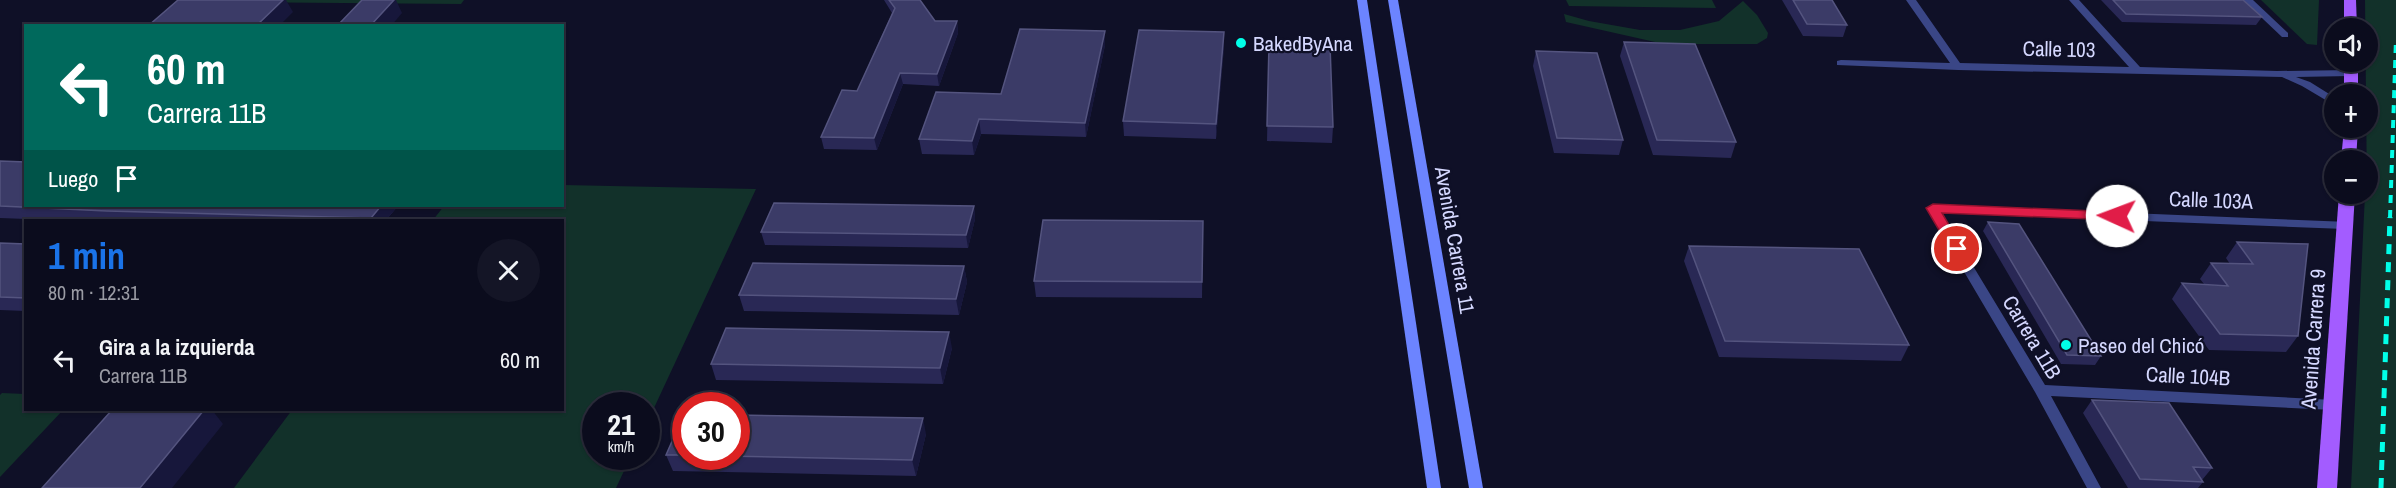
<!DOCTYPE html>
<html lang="es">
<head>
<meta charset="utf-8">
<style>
	:root { --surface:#0b0c1d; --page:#141526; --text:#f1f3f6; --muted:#9a9ba4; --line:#2b2c3b; --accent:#1a73e8 }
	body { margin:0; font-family:"Archivo Narrow",sans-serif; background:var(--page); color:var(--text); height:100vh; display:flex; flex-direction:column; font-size:22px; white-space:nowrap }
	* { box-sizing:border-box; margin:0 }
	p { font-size:20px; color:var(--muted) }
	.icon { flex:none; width:33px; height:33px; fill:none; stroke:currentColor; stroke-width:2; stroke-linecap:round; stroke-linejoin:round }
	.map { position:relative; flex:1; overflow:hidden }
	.side { position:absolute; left:24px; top:219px; width:540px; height:192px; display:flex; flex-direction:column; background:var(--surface); border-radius:0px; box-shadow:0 2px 4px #0004,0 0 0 2px var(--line) }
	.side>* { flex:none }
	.guide { position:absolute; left:24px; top:24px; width:540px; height:183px; border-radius:0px; box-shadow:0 2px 4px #0004,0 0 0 2px var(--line); background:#00695c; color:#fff; overflow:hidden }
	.tools { position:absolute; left:2324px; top:18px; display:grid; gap:12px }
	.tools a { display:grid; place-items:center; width:54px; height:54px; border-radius:50%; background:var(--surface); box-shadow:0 2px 4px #0004,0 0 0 2px var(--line); font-size:30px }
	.speed { position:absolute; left:582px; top:392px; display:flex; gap:12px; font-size:30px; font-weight:700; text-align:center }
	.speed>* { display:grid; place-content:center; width:78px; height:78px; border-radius:50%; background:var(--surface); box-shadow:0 2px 4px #0004,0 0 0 2px var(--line); line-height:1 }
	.speed small { font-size:15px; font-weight:400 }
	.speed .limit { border:9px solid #d22; background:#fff; color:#111 }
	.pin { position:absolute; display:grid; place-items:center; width:51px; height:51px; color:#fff; margin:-26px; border:3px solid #fff; border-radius:50%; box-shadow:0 2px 6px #0007 }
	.me { position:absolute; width:66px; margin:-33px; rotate:272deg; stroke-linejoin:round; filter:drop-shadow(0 0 4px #0008) }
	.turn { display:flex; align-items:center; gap:21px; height:126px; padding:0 24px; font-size:27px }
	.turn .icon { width:78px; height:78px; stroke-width:2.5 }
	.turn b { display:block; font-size:42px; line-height:51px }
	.then { display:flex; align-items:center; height:57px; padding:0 24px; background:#0003; gap:12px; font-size:22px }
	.round { display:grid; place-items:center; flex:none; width:63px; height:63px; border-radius:32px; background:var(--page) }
	.summary { display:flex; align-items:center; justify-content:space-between; height:102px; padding:0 24px }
	h1 { font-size:36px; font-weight:800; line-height:45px; color:var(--accent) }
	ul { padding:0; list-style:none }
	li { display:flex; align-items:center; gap:18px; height:78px; padding:0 24px }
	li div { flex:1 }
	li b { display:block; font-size:22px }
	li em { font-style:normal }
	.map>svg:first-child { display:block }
</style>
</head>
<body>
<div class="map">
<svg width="2396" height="488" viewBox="0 0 2396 488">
	<rect width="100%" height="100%" fill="#0f1027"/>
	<g fill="#12312a">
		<polygon points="237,0 464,0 461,4 235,2"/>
		<polygon points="1566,0 1712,0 1716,8 1569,6"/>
		<polygon points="2261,0 2319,0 2317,45 2307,44"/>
		<polygon points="2365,0 2396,0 2396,488 2351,488 2365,194 2367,194"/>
		<polygon points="1743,1 1757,15 1768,33 1767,38 1757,44 1664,44 1566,22 1564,14 1589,21 1640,30 1680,30 1719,21"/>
		<polygon points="563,185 756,189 647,423 646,405 596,405 596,456 631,456 616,488 234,488 292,410 562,410 562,220 433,220 444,206 562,206"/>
		<polygon points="2,393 25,394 26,410 63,410 0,477 0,395"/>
	</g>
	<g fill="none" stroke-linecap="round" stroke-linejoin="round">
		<g fill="#3a4686" fill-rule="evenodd">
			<polygon points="1906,0 1916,0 1960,63 2129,67 2069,0 2079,0 2140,67 2277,71 2351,70 2356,73 2351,76 2296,77 2310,82 2334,97 2334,105 2302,86 2282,77 1958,70 1837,65 1837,61 1841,60 1950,63"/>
			<polygon points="2243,0 2253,0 2288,33 2288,37 2282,37"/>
			<polygon points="1933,205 2349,222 2351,225 2349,228 2345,229 1941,213 2045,385 2334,400 2339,401 2341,405 2339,409 2334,410 2051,396 2101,488 2087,488 2035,392 1927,209"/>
		</g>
		<g fill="#6c84ff" fill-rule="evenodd">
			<polygon points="1357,0 1367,0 1441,488 1427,488"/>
			<polygon points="1388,0 1398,0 1483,488 1469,488"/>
		</g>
		<g fill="#a35cff" fill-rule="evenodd">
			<polygon points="2344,0 2356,0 2357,28 2344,28"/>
			<rect x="2344" y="62" width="14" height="32"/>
			<polygon points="2344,128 2358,128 2356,160 2341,160"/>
			<polygon points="2339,194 2355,194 2337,488 2317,488"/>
		</g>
		<polyline stroke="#01ffe8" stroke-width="4" stroke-dasharray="8 7" stroke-linecap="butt" points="2390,218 2396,39"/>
		<polyline stroke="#01ffe8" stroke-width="5" stroke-dasharray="10 8" stroke-linecap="butt" points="2381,488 2390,217"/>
	</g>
	<g fill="#292855">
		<polygon points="884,0 920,0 935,21 957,21 958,33 939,86 903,84 877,150 824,149 821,137 857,91 892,13"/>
		<polygon points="1782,0 1832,0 1847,25 1843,37 1803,36"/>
		<polygon points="2101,0 2243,0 2262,17 2256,25 2122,22"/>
		<polygon points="1224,32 1224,47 1216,139 1124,136 1123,121"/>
		<polygon points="1624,42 1736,142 1731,158 1653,155 1620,56"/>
		<polygon points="1269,44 1333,127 1332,143 1267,141"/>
		<polygon points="1105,45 1086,137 981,134 974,155 922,154 919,139 1001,94"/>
		<polygon points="1536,51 1623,140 1619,155 1554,153 1533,66"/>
		<polygon points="0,161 26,206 398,206 386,220 53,220 0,218"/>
		<polygon points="974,206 975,219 968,248 765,245 761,232"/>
		<polygon points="1203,221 1202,298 1036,297 1034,281"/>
		<polygon points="1988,222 2101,356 2095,365 2061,364 1983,231"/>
		<polygon points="2237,242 2308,244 2298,336 2286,352 2209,350 2172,299 2182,283 2204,284 2200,279 2211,263 2230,264 2226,258"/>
		<polygon points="0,243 26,244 26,311 0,310"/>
		<polygon points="1689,246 1909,345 1901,361 1719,357 1684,261"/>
		<polygon points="964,266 967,282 959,315 744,311 739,295"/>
		<polygon points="952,348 943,384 716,380 711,364"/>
		<polygon points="2092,400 2212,468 2202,480 2203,482 2198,488 2128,488 2083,413"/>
		<polygon points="686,414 686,456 736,456 926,434 916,476 673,471 666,455"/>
	</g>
	<g fill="#17173b">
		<polygon points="283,0 286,0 293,12 279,26 256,26"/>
		<polygon points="394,0 396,0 402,13 391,26 370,26"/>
		<polygon points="957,21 958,33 939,86 937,74"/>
		<polygon points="1105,31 1105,45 1086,137 1085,123"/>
		<polygon points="1224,32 1224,47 1216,139 1216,124"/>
		<polygon points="900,73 903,84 877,150 874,138"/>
		<polygon points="979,119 981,134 974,155 972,141"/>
		<polygon points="381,206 398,206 386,220 372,220 371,218"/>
		<polygon points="974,206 975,219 968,248 966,235"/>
		<polygon points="964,266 967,282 959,315 956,299"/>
		<polygon points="949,332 952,348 943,384 940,368"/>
		<polygon points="204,410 212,410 223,424 172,488 140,488"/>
		<polygon points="923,418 926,434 916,476 912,460"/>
	</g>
	<g fill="#3b3b67" stroke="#54547f" stroke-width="1.5">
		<polygon points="178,0 283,0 256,26 148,26"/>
		<polygon points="362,0 394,0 370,26 337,26"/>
		<polygon points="889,0 920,0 935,21 957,21 937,74 900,73 874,138 821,137 842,90 857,91 895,8"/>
		<polygon points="1793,0 1832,0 1847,25 1807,24"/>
		<polygon points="2113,0 2243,0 2262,17 2126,14"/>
		<polygon points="1020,29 1105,31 1085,123 979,119 972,141 919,139 936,92 1001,94"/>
		<polygon points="1139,30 1224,32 1216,124 1123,121"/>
		<polygon points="1624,42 1695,44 1736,142 1657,140"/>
		<polygon points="1269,44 1330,45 1333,127 1267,126"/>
		<polygon points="1536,51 1597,53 1623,140 1557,138"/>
		<polygon points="0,161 26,162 26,206 381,206 371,218 107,211 0,206"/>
		<polygon points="774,203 974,206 966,235 761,232"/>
		<polygon points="1043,220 1203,221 1202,282 1034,281"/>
		<polygon points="1988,222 2019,224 2101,356 2067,355"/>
		<polygon points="2237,242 2308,244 2298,336 2220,334 2182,283 2228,286 2211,263 2253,264"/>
		<polygon points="0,243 26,244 26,298 0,297"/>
		<polygon points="1689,246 1859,249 1909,345 1725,341"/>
		<polygon points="753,263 964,266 956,299 739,295"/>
		<polygon points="726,328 949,332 940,368 711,364"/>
		<polygon points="2092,400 2169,403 2212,468 2193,467 2203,482 2140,479"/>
		<polygon points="112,410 204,410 140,488 42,488"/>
		<polygon points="684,414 686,414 686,455 666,455"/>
		<polygon points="736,415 923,418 912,460 724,456 736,456"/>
	</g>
	<polygon fill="#e11d48" stroke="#92132f" stroke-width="1.5" points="1933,204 2117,212 2124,216 2117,220 1942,213 1963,249 1957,253 1952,252 1926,208"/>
	<g fill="#01ffe8" stroke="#0f1027" stroke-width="2">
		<circle cx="1241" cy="43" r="6"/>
		<circle cx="2066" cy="345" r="6"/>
	</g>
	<g text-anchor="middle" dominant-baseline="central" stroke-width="4.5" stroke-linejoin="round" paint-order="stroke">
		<g font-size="21" fill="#d5d8ff" stroke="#0f1027" text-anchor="start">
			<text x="1253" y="43">BakedByAna</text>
			<text x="2078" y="345">Paseo del Chicó</text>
		</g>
		<g font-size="21" fill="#d5d8ff" stroke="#0f1027">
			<text transform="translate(2059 49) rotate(1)">Calle 103</text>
			<text transform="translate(2211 200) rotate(2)">Calle 103A</text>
			<text transform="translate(1455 240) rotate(80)">Avenida Carrera 11</text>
			<text transform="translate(2032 337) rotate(59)">Carrera 11B</text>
			<text transform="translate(2313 339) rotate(-86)">Avenida Carrera 9</text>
			<text transform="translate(2188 376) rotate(3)">Calle 104B</text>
		</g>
	</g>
</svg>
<div class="tools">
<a><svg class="icon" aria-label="sound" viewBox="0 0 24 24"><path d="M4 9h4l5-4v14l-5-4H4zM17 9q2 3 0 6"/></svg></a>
<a>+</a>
<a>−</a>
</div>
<div class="speed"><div>21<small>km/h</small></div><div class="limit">30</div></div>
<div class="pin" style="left:1957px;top:249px;background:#d93025"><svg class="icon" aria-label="arrive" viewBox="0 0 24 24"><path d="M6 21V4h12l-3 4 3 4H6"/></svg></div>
<svg class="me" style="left:2117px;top:216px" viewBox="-20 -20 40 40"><circle r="19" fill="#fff"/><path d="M0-13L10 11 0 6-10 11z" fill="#e11d48"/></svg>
<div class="guide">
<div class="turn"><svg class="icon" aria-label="left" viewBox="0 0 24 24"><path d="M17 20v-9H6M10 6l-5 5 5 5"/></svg><div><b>60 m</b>Carrera 11B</div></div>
<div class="then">Luego<svg class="icon" aria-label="arrive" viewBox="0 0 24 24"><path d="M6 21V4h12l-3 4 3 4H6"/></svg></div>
</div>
<section class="side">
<div class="summary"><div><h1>1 min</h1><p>80 m · 12:31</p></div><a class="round"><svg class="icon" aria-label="close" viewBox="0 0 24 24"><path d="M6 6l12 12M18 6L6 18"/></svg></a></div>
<ul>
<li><svg class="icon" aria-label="left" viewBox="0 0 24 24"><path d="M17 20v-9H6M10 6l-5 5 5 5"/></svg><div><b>Gira a la izquierda</b><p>Carrera 11B</p></div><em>60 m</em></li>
</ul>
</section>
</div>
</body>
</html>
